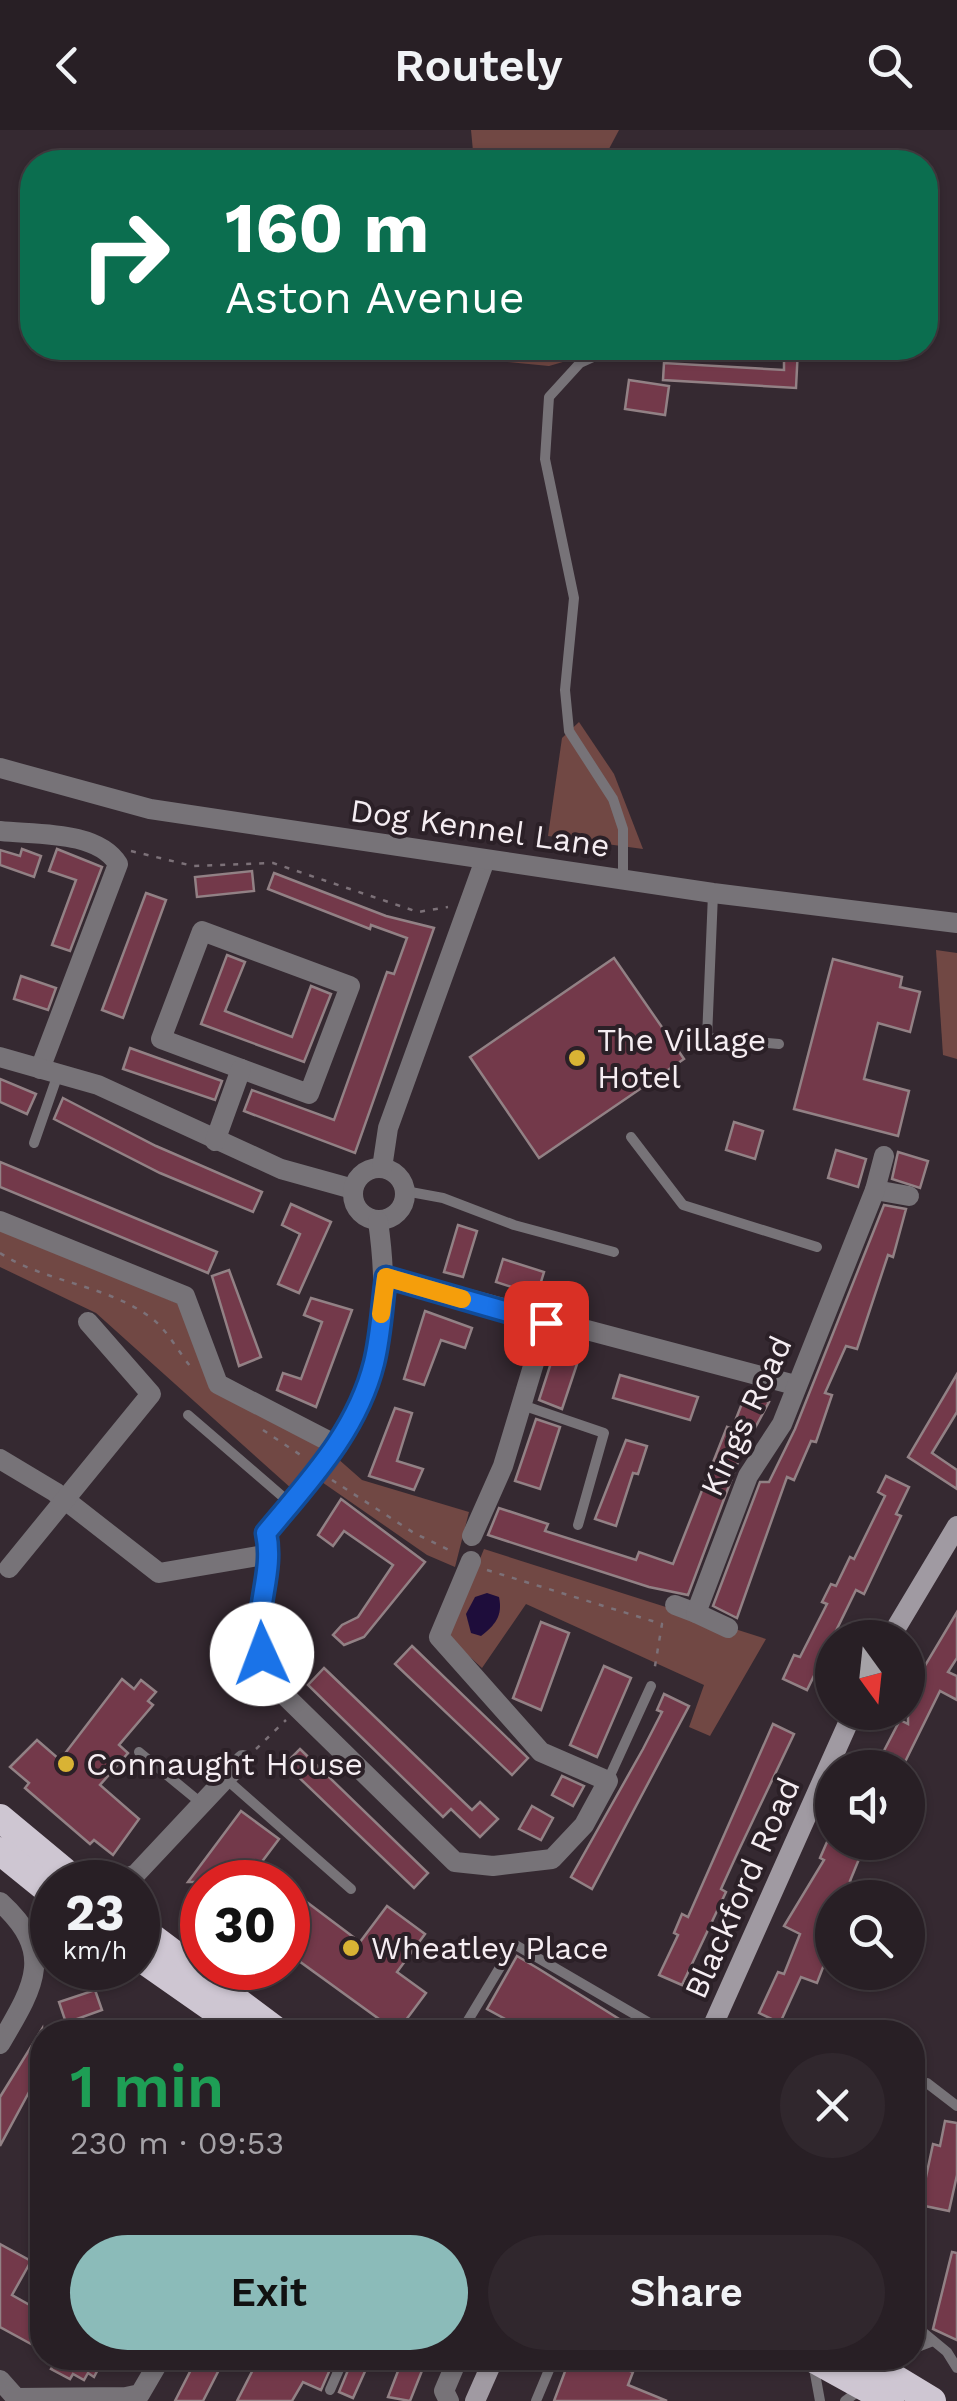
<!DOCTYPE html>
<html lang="en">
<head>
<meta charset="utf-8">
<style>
	:root { --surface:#281f25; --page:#30272d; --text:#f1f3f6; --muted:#a5a2a7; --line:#443d42; --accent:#8bbbb9 }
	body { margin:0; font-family:"Work Sans",sans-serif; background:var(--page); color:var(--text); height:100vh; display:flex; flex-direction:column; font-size:38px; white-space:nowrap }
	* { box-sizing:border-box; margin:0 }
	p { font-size:32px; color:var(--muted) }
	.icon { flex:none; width:55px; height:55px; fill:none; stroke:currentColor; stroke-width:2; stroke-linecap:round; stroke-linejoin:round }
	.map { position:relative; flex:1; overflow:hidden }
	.details { position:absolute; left:30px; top:1890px; width:895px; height:350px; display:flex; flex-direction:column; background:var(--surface); border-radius:40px; box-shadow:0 2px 8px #0004,0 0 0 2px var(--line) }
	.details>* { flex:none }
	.guide { position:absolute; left:20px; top:20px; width:918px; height:210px; border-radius:40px; box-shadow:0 2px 8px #0004,0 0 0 2px var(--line); background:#0b6e4f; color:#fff; overflow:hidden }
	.needle { width:65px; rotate:165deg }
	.fabs { position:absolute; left:815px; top:1490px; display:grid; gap:20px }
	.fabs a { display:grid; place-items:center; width:110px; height:110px; border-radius:50%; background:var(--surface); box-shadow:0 2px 8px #0004,0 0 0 2px var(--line); font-size:50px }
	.speed { position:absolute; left:30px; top:1730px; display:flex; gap:20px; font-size:50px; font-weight:700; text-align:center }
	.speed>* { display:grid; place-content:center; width:130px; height:130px; border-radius:50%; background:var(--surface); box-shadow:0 2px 8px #0004,0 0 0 2px var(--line); line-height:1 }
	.speed small { font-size:25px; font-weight:400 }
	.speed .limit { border:15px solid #d22; background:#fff; color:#111 }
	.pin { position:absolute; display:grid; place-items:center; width:85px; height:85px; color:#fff; margin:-42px; border-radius:20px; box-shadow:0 5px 15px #0006 }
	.me { position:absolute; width:110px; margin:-55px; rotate:358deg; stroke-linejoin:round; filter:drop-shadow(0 0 8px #0008) }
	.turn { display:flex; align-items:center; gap:35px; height:210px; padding:0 40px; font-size:45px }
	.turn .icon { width:130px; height:130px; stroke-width:2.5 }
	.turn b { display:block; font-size:70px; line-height:85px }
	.round { display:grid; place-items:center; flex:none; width:105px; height:105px; border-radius:52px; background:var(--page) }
	.head { display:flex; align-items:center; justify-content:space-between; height:170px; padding:0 40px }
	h1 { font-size:60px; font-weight:600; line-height:75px; color:#1e9e55 }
	.primary-button { display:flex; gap:20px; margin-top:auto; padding:20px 40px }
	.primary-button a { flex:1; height:115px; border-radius:60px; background:var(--accent); color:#111; font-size:40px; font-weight:600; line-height:115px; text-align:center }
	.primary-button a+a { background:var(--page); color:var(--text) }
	header { display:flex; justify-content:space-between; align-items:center; height:130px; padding:0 40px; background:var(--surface); font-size:45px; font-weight:600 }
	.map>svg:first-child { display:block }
</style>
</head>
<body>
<header><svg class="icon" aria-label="back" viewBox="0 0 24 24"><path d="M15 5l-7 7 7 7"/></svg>Routely<svg class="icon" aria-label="search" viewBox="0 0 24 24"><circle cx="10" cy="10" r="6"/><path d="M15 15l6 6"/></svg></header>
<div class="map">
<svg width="957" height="2271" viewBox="0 0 957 2271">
	<rect width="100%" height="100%" fill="#352931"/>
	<g fill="#714844">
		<polygon points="471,0 619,0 602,32 474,32"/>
		<polygon points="482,218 601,218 601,221 549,236 486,230"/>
		<polygon points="579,592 614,644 643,719 548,706 562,608"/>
		<polygon points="936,820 957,823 957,929 943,925"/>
		<polygon points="0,1098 179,1174 213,1258 326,1317 292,1359 96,1183 0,1137"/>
		<polygon points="337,1328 362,1350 469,1382 455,1437 427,1425 319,1350"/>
		<polygon points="484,1419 766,1509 710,1606 689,1597 704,1555 526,1474 482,1538 448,1507"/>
	</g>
	<path fill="#1e0d3b" d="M 487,1463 L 499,1467 C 503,1486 495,1495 481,1506 L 471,1503 L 466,1484 L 475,1467 Z"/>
	<g fill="#73394a" stroke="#928185" stroke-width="2.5">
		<polygon points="784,218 798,218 796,258 663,250 664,233 784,240"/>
		<polygon points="629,250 669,256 665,285 625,279"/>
		<polygon points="22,719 41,726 34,747 0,735 0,720 20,726"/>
		<polygon points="57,719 102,737 70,821 52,815 76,750 49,741"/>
		<polygon points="252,741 254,761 197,767 195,747"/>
		<polygon points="274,743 386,786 434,798 355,1023 244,981 252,960 334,990 387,842 394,844 407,808 371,795 370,799 268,759"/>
		<polygon points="146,763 166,770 123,888 102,880"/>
		<polygon points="227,825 245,832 225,881 292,907 311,856 331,864 304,932 201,894"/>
		<polygon points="614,828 684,929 539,1028 470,927"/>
		<polygon points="833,829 902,847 900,857 920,862 910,902 878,893 864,949 909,961 898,1006 794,979"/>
		<polygon points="21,846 56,858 48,880 14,869"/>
		<polygon points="130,918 222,951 215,970 123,939"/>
		<polygon points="0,949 36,964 27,984 0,972"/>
		<polygon points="63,968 156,1016 262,1062 253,1082 160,1043 54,989"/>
		<polygon points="734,992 763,1001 755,1029 726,1020"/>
		<polygon points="836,1020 866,1029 858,1057 828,1048"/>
		<polygon points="898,1022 928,1031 920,1058 892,1049"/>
		<polygon points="0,1032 217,1122 208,1143 0,1057"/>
		<polygon points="291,1074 331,1092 299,1163 278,1154 300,1104 282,1095"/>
		<polygon points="884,1075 906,1079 893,1127 888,1125 857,1219 846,1216 825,1263 832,1265 816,1312 811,1311 794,1350 787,1347 737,1488 713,1476 760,1352 769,1352 795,1299"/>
		<polygon points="458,1095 477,1101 463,1147 444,1142"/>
		<polygon points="503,1129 544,1142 537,1165 496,1152"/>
		<polygon points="229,1140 261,1227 239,1236 212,1146"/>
		<polygon points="311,1168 352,1180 316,1277 277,1260 283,1243 301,1249 322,1192 304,1185"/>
		<polygon points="425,1181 472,1198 465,1218 441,1210 424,1255 404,1249"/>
		<polygon points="559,1208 583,1216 562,1279 539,1270"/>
		<polygon points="957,1244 957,1282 932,1323 957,1340 957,1359 908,1327"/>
		<polygon points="620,1245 698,1267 690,1290 613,1268"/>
		<polygon points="746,1263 769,1272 741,1324 688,1465 649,1457 488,1405 499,1378 548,1394 545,1401 636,1430 639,1422 673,1434 727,1297 732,1299"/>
		<polygon points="395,1278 412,1283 397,1331 423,1339 414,1360 369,1346"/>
		<polygon points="536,1289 560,1297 540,1359 515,1351"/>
		<polygon points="626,1310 647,1316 638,1344 633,1343 616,1396 595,1389"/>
		<polygon points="886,1346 909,1357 896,1384 901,1386 864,1464 856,1460 807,1560 783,1549 794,1525 800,1527 827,1474 822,1472 831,1454 836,1456 850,1427 854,1429 885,1366 878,1362"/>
		<polygon points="341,1369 425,1432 364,1507 344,1515 333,1505 342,1495 358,1487 393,1435 344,1401 333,1416 318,1405"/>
		<polygon points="957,1482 957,1528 948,1542 957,1546 957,1570 940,1561 902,1638 875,1638 900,1590 908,1594 908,1564"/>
		<polygon points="541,1492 569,1503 541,1580 513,1568"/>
		<polygon points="412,1516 528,1628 512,1645 395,1534"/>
		<polygon points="604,1536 631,1548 597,1627 570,1615"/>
		<polygon points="324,1538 472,1680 480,1672 498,1689 480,1707 451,1679 443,1687 308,1555"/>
		<polygon points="122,1549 134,1559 141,1550 156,1562 148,1571 153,1575 119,1615 128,1623 100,1655 139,1689 113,1725 94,1710 90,1714 25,1658 29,1653 10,1637 37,1610 60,1630"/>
		<polygon points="664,1564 689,1576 592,1759 571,1747 643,1619 662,1582 657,1580"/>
		<polygon points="773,1594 794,1604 737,1724 721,1759 726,1762 682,1855 659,1845 678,1805 674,1803 682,1784 688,1787"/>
		<polygon points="300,1619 428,1743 414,1758 285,1634"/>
		<polygon points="562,1646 584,1656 573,1676 552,1665"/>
		<polygon points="532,1676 553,1688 541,1710 519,1699"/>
		<polygon points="241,1681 279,1709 258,1737 280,1752 188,1752"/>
		<polygon points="827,1712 866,1712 850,1751 857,1755 850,1768 832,1768 832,1798 820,1824 827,1827 817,1853 801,1847 780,1893 759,1883 778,1842 784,1844 800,1804 784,1796 824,1730 820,1728"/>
		<polygon points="288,1758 360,1812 387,1776 425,1804 397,1842 426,1863 397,1902 288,1823"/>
		<polygon points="517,1826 539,1839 640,1902 529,1902 487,1879"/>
		<polygon points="95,1860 102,1880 66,1893 59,1872"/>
		<polygon points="42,1899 42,1938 0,2016 0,1967"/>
		<polygon points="945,1991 957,1993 957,2045 949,2081 920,2075 933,2014 940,2016"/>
		<polygon points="0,2114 31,2131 12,2165 42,2182 42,2220 0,2197"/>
		<polygon points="952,2122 957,2123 957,2210 933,2199"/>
		<polygon points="58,2228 104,2228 94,2247 88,2243 84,2250 73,2244 70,2249 51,2239"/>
		<polygon points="197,2228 225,2228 203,2271 175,2271"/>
		<polygon points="259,2228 335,2228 321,2260 303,2252 292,2271 237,2271"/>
		<polygon points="353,2228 371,2228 353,2268 339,2262"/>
		<polygon points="403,2228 427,2228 410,2271 388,2267"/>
		<polygon points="570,2228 594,2228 633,2242 628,2255 667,2271 554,2271"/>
	</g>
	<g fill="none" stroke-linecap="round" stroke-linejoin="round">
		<g stroke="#7c7178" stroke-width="2.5" stroke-dasharray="5 8" stroke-linecap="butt">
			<polyline points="131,721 193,736 273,733 418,782 448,777"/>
			<path d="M 0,1123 C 47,1153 104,1154 150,1187 C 166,1198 178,1221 190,1236"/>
			<polyline points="263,1300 302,1326"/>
			<polyline points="332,1350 414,1403 453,1422"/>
			<polyline points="487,1440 662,1494 654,1542"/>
			<polyline points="256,1619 286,1590"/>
			<polyline points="111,1838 122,1844"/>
			<polyline points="774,2228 791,2236"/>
		</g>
		<g stroke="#777378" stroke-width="10">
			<polyline points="613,218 580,233 549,267 545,329 574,468 565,560 569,601 613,669 623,699 623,749"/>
			<polyline points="713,764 707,908 779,914"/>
			<polyline points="631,1007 683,1075 817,1117"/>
			<polyline points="34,1013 58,944"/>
			<polyline points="405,1061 443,1068 514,1095 614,1122"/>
			<polyline points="522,1275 604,1303 578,1395"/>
			<polyline points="188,1285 290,1373"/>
			<polyline points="139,1622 201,1673"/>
			<polyline points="226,1649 351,1759"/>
			<polyline points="608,1650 651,1556"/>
			<polyline points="461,1902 514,1814 665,1902"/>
			<polyline points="927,1953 957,1976"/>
			<polyline points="912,2193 947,2222 957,2238"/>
			<polyline points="912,2219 933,2211"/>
			<polyline points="814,2238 820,2271"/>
			<polyline points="330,2260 344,2228"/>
			<polyline points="536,2271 554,2228"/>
			<polyline points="845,2271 861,2259"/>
		</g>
		<g stroke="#777378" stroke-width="20">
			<path d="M 0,701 C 34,705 97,700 118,734 L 40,939"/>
			<polygon points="202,801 350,856 309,964 161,909"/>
			<polyline points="0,927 98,955 281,1039 353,1059"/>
			<polyline points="215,1011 241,939"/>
			<circle cx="379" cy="1064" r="26"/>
			<polyline points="382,1038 388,998 485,730"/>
			<polyline points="875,1060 909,1066"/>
			<polyline points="0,1091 185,1166 218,1254 338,1316"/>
			<path d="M 378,1091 C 399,1238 356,1296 266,1403 L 270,1424 L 255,1497 L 268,1549 L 455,1732 L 493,1736 L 552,1729 L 584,1695 L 608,1651 L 541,1622 L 439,1507 L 471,1431"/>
			<polyline points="386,1147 795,1255"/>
			<polyline points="0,1329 55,1362 159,1443 270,1424"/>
			<polyline points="472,1406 503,1336 546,1193"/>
			<polyline points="9,1438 151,1264 88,1192"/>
			<polyline points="675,1475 696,1483"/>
			<polyline points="728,1498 696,1483 748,1346 782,1294 875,1060 884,1026"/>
			<polyline points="116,1752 136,1744 243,1630"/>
			<polyline points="138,1761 141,1799"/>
			<path d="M 0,1772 C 56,1823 34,1856 0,1914"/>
			<polyline points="0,2250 16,2268 126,2267 140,2264 161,2228"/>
			<polyline points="449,2271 444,2261 458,2228"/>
		</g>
		<polyline stroke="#777378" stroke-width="20" points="0,638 150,679 713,763 957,793"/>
		<g stroke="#a09aa2" stroke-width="20">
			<polyline points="890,1508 957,1396"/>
			<polyline points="710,1902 853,1582"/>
			<polyline points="475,2271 494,2228"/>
		</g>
		<g stroke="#cec6d2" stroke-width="28">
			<polyline points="0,1688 77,1752"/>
			<polyline points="0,1721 52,1763"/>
			<polyline points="138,1797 278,1902"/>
			<polyline points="138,1826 238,1896"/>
			<polyline points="812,2228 890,2271"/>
			<polyline points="861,2228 932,2271"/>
		</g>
	</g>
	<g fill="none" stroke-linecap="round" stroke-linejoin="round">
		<g stroke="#114b97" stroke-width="25">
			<path id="route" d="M 262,1524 C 252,1482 275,1444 266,1403 C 310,1350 357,1301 374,1233 C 381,1205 382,1175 386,1147 L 546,1193"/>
		</g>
		<use href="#route" stroke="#1a73e8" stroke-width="18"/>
		<polyline stroke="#f59e0b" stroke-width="18" points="381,1184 386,1147 462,1169"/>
	</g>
	<g fill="#d9b334" stroke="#2b2027" stroke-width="4">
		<circle cx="577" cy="928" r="10"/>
		<circle cx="66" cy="1634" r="10"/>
		<circle cx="351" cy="1818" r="10"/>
	</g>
	<g text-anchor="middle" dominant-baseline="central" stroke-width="8" stroke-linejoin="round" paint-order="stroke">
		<g font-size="32" fill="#f5edf2" stroke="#2b2027">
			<text transform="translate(480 698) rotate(8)">Dog Kennel Lane</text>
			<text transform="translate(746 1286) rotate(-65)">Kings Road</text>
			<text transform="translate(742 1758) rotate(-66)">Blackford Road</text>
		</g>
		<g font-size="32" fill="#f5edf2" stroke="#2b2027" text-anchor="start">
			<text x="597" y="910">The Village<tspan x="597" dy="37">Hotel</tspan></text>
			<text x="86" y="1634">Connaught House</text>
			<text x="371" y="1818">Wheatley Place</text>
		</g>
	</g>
</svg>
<div class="fabs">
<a><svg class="needle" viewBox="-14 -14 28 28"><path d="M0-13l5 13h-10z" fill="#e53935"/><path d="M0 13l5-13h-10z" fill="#a5a2a7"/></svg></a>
<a><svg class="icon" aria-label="sound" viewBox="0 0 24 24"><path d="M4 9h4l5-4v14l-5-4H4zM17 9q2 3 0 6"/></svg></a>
<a><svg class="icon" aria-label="search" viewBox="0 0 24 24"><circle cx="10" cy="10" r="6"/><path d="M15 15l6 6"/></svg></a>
</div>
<div class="speed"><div>23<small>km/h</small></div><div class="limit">30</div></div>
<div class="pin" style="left:546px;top:1193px;background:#d93025"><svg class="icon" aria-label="arrive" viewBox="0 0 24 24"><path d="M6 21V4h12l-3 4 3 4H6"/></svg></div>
<svg class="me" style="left:262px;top:1524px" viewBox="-20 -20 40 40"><circle r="19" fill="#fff"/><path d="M0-13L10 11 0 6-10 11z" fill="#1a73e8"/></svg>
<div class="guide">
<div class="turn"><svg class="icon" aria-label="right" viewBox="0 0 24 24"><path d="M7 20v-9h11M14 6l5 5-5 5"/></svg><div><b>160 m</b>Aston Avenue</div></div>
</div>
<section class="details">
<div class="head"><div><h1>1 min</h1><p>230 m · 09:53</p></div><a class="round"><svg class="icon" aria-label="close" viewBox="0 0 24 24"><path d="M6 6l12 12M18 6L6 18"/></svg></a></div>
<div class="primary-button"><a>Exit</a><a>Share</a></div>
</section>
</div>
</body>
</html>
